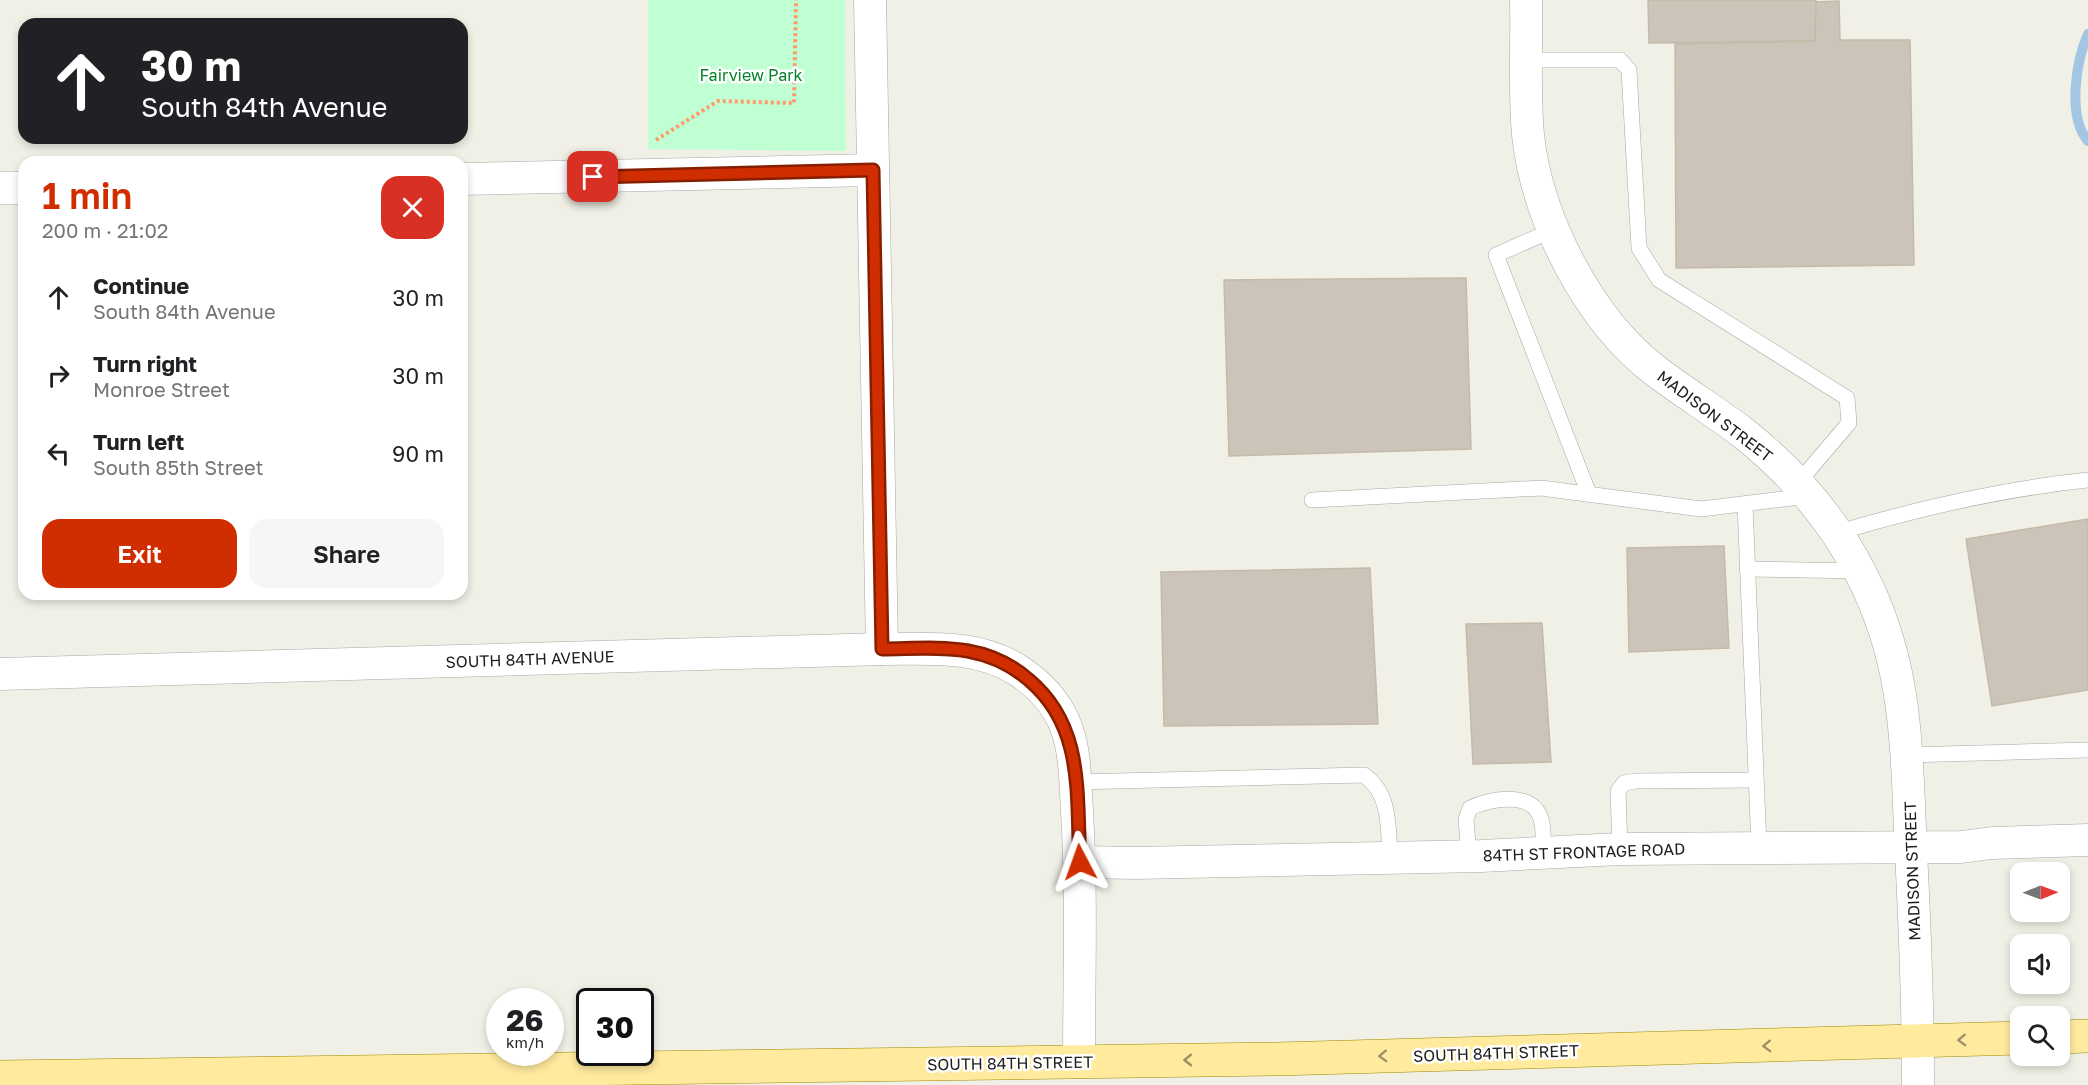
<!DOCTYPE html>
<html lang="en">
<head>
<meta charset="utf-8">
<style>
	:root { --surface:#fff; --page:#f6f6f6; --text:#202124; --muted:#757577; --accent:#d02e00 }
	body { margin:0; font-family:"Golos Text",sans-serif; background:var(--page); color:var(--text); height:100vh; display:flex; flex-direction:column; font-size:22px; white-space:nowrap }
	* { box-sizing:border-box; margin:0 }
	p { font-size:20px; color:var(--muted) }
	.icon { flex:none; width:33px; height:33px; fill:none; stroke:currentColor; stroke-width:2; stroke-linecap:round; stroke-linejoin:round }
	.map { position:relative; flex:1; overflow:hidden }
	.panel { position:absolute; left:18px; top:156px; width:450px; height:444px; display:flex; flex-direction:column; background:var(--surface); border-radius:18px; box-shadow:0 3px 9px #0003 }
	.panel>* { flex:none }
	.guide { position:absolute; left:18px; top:18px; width:450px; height:126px; border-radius:18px; box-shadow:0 3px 9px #0003; background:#202124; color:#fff; overflow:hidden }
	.needle { width:39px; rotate:89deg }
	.buttons { position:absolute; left:2010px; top:862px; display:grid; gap:12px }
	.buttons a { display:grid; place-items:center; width:60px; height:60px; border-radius:12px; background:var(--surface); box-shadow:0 3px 9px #0003; font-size:30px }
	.speed { position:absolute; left:486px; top:988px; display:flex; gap:12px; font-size:30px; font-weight:700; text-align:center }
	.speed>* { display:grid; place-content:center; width:78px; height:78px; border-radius:50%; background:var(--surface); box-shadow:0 3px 9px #0003; line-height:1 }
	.speed small { font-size:15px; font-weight:400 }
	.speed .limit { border:3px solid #111; border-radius:9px; background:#fff; color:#111 }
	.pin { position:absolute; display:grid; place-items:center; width:51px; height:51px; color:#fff; margin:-26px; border-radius:12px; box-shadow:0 3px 9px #0006 }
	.me { position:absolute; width:66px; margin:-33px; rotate:356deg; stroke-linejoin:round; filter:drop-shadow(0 0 4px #0008) }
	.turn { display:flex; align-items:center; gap:21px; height:126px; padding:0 24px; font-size:27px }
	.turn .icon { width:78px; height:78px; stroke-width:2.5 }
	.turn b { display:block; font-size:42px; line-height:51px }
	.round { display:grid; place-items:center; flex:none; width:63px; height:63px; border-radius:18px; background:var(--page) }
	.head { display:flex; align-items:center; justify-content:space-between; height:102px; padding:0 24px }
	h1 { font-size:36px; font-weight:600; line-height:45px; color:var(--accent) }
	.primary-button { display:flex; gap:12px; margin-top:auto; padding:12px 24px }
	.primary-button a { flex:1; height:69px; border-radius:18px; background:var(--accent); color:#fff; font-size:24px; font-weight:600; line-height:69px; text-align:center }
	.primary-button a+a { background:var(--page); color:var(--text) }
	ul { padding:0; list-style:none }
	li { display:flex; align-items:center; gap:18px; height:78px; padding:0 24px }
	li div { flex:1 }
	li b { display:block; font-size:22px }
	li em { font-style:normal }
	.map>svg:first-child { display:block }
</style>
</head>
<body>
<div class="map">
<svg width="2088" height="1085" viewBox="0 0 2088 1085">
	<rect width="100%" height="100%" fill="#f1f0e6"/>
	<polygon fill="#c0fed3" points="648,0 845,0 846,151 648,149"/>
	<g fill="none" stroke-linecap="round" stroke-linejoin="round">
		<path stroke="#a3c6e2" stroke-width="10" d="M 2088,34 C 2076,61 2067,117 2088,141"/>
	</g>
	<g fill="#cac4b9" stroke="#c5baa7" stroke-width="1.5">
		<polygon points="1648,0 1816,0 1815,41 1649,43"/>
		<polygon points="1839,1 1840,40 1910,40 1914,265 1676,268 1675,44 1815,41 1816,2"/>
		<polygon points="1466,278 1471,449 1229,456 1224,280"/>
		<polygon points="2088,519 2088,690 1992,706 1966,539"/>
		<polygon points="1724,546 1729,648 1629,652 1627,548"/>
		<polygon points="1370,568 1378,724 1164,726 1161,572"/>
		<polygon points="1542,623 1551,762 1473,764 1466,624"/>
	</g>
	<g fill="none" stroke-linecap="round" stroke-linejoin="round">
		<g stroke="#a7a7a7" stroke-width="16">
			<g id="service">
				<polyline points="1527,60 1620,60 1629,70 1639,248 1659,280 1847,398 1849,423 1797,484"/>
				<polyline points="1555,229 1496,255 1589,494"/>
				<polyline points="1312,500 1541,488 1701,509 1808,496"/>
				<polyline points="1745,504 1759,847"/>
				<path d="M 1836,533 C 1919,508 2002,489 2088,480"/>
				<polyline points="1747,569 1860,571"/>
				<polyline points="1907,755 2088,750"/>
				<path d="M 1075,782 L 1364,775 C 1391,794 1388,827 1390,858"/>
				<polyline points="1620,849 1618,791 1624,783 1635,781 1756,780"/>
				<path d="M 1469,856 L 1466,819 L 1470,808 C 1490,799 1533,790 1541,819 C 1544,829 1543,842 1544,853"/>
			</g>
		</g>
		<g stroke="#a7a7a7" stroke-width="33">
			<g id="minor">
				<polyline points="870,0 882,649"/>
				<path d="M 1526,0 C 1527,44 1524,91 1528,135 C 1537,219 1589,321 1657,372 C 1685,393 1714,411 1742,432 C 1790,470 1832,518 1860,572 C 1909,665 1906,750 1911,852 C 1915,930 1918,1007 1918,1085"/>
				<polyline points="462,179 873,170"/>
				<polyline points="0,188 24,188"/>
				<path d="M 0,674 L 882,649 C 928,649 978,644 1019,671 C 1037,683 1055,701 1064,722 C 1076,749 1075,782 1077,811 C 1082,895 1079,979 1079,1062"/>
				<polyline points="1080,862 1135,863 1481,856 1620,849 1961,847 1992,843 2088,840"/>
			</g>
		</g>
		<g stroke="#9c8b00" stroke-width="34">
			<g id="primary">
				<polyline points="2060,1037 2088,1036"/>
				<polyline points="0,1077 1278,1059 2020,1038"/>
			</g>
		</g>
		<polyline stroke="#ff9a69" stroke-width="4" stroke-dasharray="3 3" stroke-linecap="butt" points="656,140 718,101 794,103 796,0"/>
		<use href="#service" stroke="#fff" stroke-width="15"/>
		<use href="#minor" stroke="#fff" stroke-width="32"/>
		<use href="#primary" stroke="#ffea9d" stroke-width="33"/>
	</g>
	<defs><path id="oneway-chevron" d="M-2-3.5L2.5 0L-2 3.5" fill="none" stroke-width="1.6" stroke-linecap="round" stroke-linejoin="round" transform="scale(1.5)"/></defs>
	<g stroke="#9b8f65">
		<use href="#oneway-chevron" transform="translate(1962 1040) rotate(178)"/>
		<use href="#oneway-chevron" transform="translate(1767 1046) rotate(178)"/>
		<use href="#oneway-chevron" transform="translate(1383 1056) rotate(178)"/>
		<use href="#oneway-chevron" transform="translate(1188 1060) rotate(179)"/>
	</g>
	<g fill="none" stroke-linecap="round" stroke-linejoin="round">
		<g stroke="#871e00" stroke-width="15">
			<path id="route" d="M 593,177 L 873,170 L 882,649 C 910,649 940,646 968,651 C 990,655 1012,665 1029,680 C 1085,727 1076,795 1080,862"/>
		</g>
		<use href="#route" stroke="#d02e00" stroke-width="10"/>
	</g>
	<g text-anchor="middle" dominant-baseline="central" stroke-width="5" stroke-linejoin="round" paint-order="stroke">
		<g font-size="16" fill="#03842a" stroke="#fff">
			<text x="751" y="75">Fairview Park</text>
		</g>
		<g font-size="16" fill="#202020" stroke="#fff">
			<text transform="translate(1715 416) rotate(37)">MADISON STREET</text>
			<text transform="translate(530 659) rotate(-2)">SOUTH 84TH AVENUE</text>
			<text transform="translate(1584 852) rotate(-2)">84TH ST FRONTAGE ROAD</text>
			<text transform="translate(1912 871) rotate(-92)">MADISON STREET</text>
			<text transform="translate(1496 1053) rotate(-2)">SOUTH 84TH STREET</text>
			<text transform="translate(1010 1063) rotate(-1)">SOUTH 84TH STREET</text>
		</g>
	</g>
</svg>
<div class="buttons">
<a><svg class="needle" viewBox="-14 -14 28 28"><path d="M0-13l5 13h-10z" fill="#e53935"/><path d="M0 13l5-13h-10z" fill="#757577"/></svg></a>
<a><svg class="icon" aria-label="sound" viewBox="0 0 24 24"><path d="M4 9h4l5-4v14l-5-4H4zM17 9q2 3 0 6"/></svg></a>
<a><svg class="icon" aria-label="search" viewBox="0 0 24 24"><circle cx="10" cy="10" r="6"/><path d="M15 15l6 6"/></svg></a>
</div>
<div class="speed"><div>26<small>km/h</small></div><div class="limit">30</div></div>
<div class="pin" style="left:593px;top:177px;background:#d93025"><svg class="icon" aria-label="arrive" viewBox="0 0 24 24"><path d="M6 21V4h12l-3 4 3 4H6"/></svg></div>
<svg class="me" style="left:1080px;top:862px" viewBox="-20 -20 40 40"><path d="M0-17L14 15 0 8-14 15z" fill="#d02e00" stroke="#fff" stroke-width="4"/></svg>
<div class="guide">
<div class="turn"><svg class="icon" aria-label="ahead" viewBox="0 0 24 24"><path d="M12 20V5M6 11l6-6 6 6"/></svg><div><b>30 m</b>South 84th Avenue</div></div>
</div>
<section class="panel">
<div class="head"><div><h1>1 min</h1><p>200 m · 21:02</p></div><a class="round" style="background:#d93025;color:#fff"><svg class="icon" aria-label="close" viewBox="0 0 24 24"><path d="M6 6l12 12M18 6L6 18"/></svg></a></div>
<ul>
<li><svg class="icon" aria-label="ahead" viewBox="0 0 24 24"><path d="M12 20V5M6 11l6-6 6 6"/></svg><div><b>Continue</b><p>South 84th Avenue</p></div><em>30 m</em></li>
<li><svg class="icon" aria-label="right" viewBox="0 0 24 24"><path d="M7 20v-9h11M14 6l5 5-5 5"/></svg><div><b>Turn right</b><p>Monroe Street</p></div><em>30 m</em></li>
<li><svg class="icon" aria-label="left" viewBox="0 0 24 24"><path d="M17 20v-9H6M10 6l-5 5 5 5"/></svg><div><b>Turn left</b><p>South 85th Street</p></div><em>90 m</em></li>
</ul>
<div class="primary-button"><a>Exit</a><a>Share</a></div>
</section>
</div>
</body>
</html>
